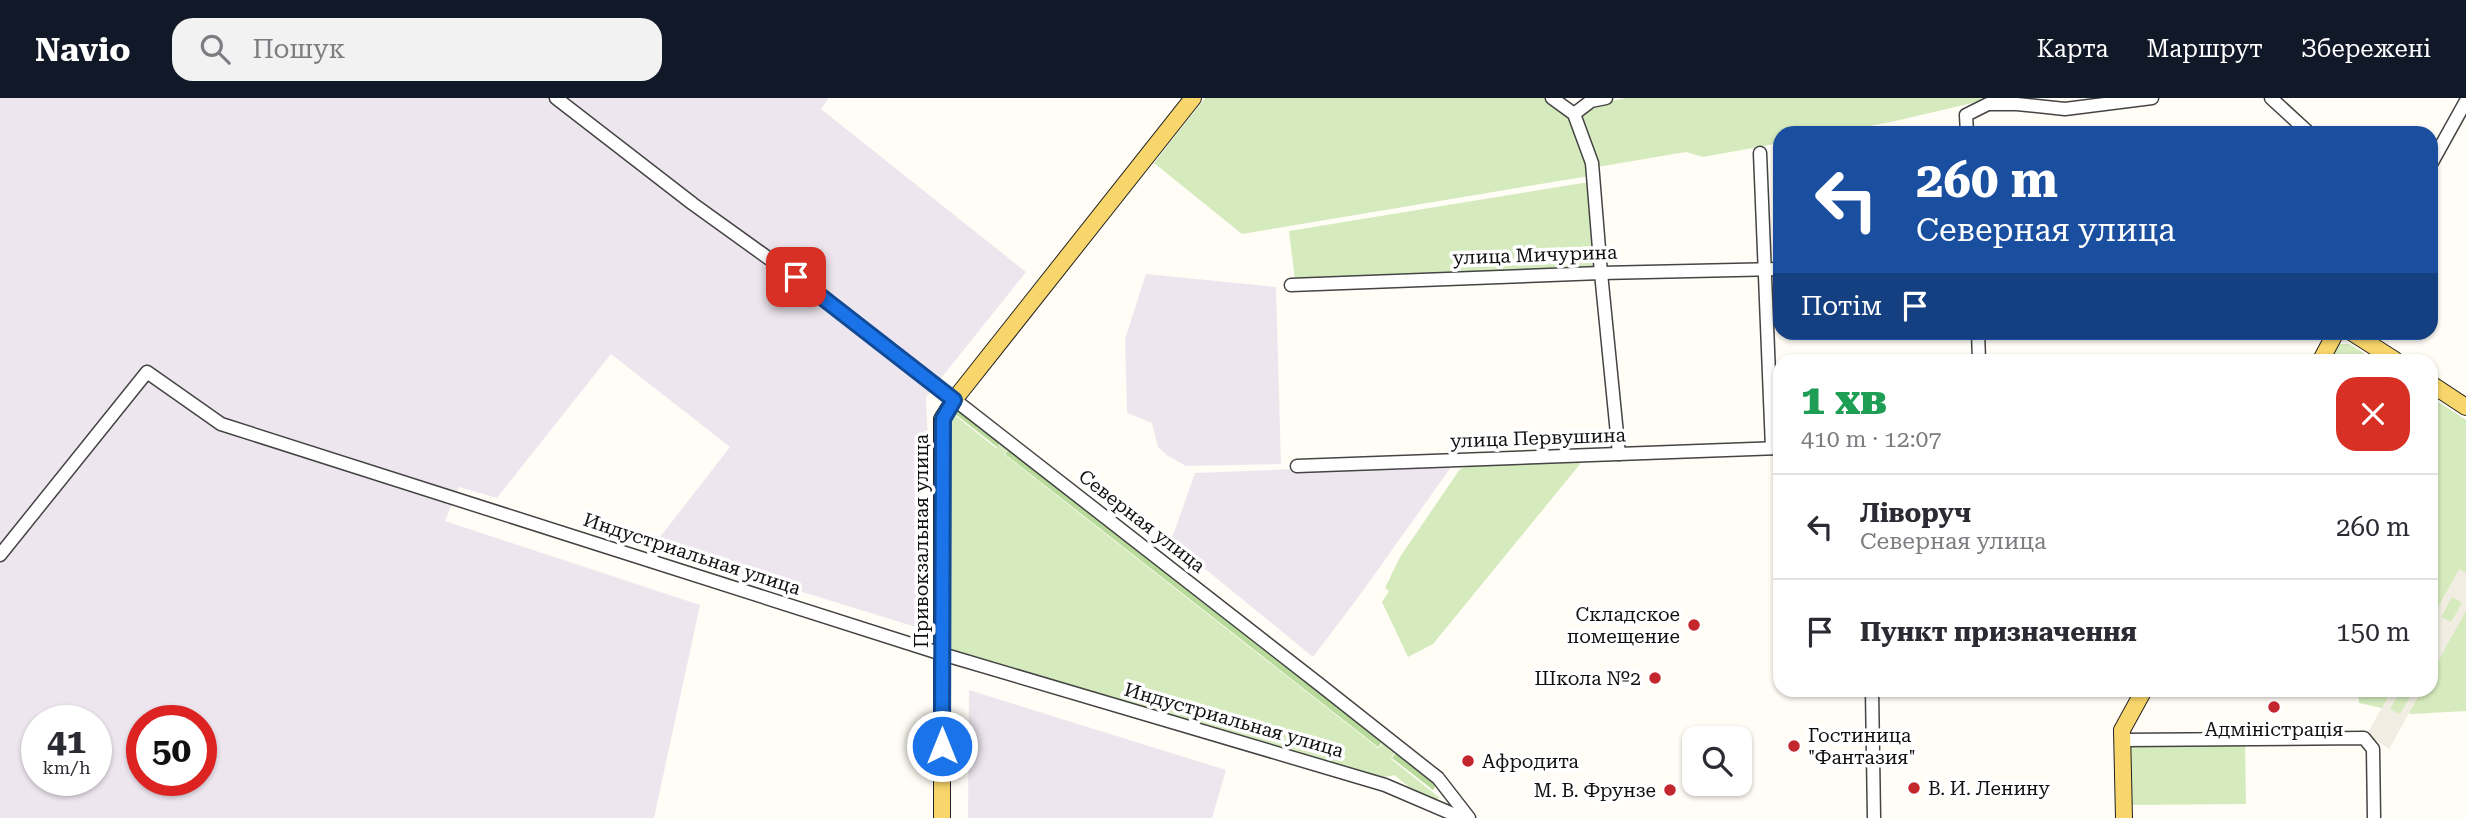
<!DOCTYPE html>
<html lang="uk">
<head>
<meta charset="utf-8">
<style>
	:root { --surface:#fff; --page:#f2f2f3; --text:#2b2b33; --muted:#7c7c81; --line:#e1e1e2; --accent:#111827 }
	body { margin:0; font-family:"Roboto Serif",serif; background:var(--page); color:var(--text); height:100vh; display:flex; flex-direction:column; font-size:26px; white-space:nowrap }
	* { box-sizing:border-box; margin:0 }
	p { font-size:23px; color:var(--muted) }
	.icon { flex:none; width:38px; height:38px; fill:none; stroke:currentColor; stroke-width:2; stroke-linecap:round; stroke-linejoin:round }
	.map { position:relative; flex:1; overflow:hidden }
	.details { position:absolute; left:1773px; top:256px; width:665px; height:343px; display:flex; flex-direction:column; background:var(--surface); border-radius:21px; box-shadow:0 2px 5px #0004 }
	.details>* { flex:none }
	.banner { position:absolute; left:1773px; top:28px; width:665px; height:214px; border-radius:21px; box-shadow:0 2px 5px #0004; background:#1a4fa0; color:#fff; overflow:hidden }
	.buttons { position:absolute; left:1682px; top:628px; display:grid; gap:14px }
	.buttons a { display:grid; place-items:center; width:70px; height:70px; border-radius:14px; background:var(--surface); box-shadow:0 2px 5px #0004; font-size:35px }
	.speed { position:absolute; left:21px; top:607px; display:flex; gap:14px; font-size:35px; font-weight:700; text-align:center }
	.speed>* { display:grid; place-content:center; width:91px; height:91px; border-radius:50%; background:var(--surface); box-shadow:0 2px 5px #0004; line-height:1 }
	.speed small { font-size:18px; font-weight:400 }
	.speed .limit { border:10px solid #d22; background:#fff; color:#111 }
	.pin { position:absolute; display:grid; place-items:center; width:60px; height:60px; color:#fff; margin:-30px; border-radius:14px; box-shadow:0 4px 10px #0006 }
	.me { position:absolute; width:77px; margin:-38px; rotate:0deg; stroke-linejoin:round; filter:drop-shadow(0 0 5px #0008) }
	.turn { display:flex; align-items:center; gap:24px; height:147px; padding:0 28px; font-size:32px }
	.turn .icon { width:91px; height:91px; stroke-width:2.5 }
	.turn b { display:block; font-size:49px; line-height:60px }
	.then { display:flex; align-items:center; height:66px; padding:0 28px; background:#0003; gap:14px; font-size:26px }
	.round { display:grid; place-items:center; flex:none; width:74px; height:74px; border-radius:21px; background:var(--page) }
	.headline { display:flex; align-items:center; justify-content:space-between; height:119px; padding:0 28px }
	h1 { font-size:42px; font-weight:800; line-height:52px; color:#1e9e55 }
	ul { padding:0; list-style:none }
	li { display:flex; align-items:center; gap:21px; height:105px; padding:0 28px; border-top:2px solid var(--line) }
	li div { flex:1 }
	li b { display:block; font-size:26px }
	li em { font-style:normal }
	header { display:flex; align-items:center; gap:42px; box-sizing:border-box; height:98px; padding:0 35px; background:var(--accent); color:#fff }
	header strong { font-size:33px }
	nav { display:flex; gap:38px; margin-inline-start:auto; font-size:24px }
	.search { width:490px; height:63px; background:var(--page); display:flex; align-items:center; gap:18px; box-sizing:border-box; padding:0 24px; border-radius:21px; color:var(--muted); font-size:26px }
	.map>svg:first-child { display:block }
</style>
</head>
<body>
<header>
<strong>Navio</strong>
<div class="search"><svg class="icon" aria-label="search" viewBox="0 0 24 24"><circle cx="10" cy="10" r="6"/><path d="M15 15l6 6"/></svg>Пошук</div>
<nav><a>Карта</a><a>Маршрут</a><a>Збережені</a></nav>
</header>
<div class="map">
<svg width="2466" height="720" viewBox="0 0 2466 720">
	<rect width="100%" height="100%" fill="#fffdf5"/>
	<g fill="#eee6ef" fill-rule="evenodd">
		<path d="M 0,0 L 829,0 L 821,11 L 1026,174 L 926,299 L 929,368 L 919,368 L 916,529 L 653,448 L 730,349 L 611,256 L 497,400 L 459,389 L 445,423 L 700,507 L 654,720 L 0,720 ZM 37,623 L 96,623 L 96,682 L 37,682 ZM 142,623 L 201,623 L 201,682 L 142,682 Z"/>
		<polygon points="1146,176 1276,189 1281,366 1186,368 1168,358 1158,349 1152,325 1127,315 1125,241"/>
		<polygon points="1454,365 1357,501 1313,559 1171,443 1195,375"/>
		<polygon points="969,592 1226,672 1212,720 968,720"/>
	</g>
	<g fill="#d5ebbd">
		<polygon points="1205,0 1543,0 1572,18 1588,67 1589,78 1242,136 1154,65"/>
		<polygon points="1626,0 1981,0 1981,3 1891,24 1831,35 1780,35 1780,45 1703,59 1686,54 1597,69 1580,16 1590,7"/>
		<polygon points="1589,84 1596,170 1295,182 1289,133"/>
		<polygon points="2335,246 2349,246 2375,262 2326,262"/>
		<polygon points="2431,299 2466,322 2466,613 2412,616 2402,614 2400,617 2391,612 2359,605 2358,592 2431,592"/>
		<polygon points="951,314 996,350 1001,345 1008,351 1004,356 1378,650 1383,645 1395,654 1391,661 1440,700 1432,702 1418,696 1394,677 1377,681 948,552 946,325"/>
		<polygon points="1585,360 1433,546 1408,559 1382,504 1389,493 1385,490 1400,459 1460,371 1475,366"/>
		<polygon points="2245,640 2246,706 2124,707 2123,642"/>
	</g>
	<g fill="#b9dc9c">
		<polygon points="958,310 1000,345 997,349 954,315"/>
		<polygon points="1009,351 1382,644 1378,649 1005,356"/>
		<polygon points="1396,655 1436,687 1433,692 1392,660"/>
	</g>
	<g fill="#f1ede2" fill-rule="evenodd">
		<path d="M 2459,471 L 2466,475 L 2466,513 L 2431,576 L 2431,561 L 2438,548 L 2431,543 L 2431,522 ZM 2452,499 L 2462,505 L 2451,524 L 2441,519 Z"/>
		<polygon points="2392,592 2401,592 2390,611 2400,616 2414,592 2422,592 2389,651 2367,636"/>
	</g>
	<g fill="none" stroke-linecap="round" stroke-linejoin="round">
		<g stroke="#444" stroke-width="15">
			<g id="minor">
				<polyline points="556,0 693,106 828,203 1319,586 1438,680 1469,720"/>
				<polyline points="1552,0 1574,16 1592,65 1601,175 1619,356"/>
				<polyline points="2271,0 2309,35"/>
				<polyline points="1574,16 1591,3 1606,0"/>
				<polyline points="1967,35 1966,17 1988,6 2017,6 2065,11 2152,0"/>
				<polyline points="1760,55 1772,350"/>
				<polyline points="2431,66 2466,3"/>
				<polyline points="1291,187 1601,175 1780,171"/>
				<polyline points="1978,234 1979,262"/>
				<polyline points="1297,368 1780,350"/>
				<polyline points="0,457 147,274 221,326 942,556 1385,687 1462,720"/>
				<polyline points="1872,592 1874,720"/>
				<polyline points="2123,642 2364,640 2373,651 2374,720"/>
			</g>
		</g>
		<g stroke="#222" stroke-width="18">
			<g id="major">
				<polyline points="2351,234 2395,262"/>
				<polyline points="2321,262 2336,234"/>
				<polyline points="2431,286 2466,309"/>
				<polyline points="942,720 942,321 954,302 1193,0"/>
				<polyline points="2124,720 2122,632 2144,592"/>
			</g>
		</g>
		<use href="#minor" stroke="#fff" stroke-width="12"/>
		<use href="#major" stroke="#f9d66b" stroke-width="16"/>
	</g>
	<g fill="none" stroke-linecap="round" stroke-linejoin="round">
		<g stroke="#114b97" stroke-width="18">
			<polyline id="route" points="796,179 954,302 943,321 942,648"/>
		</g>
		<use href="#route" stroke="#1a73e8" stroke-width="12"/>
	</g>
	<g fill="#c4262e" stroke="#fff" stroke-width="2.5">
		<circle cx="1694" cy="527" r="7"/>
		<circle cx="1655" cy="580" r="7"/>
		<circle cx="2274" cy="609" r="7"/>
		<circle cx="1794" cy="648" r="7"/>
		<circle cx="1468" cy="663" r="7"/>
		<circle cx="1914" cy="690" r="7"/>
		<circle cx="1670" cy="692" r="7"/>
	</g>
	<g text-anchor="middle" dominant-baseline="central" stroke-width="7" stroke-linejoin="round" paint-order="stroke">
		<g font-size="19" fill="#111" stroke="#fff">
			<text transform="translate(1535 157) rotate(-2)">улица Мичурина</text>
			<text transform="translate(1538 340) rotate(-2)">улица Первушина</text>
			<text transform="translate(1142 423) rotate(38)">Северная улица</text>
			<text transform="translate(921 443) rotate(-90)">Привокзальная улица</text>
			<text transform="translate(692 456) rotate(18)">Индустриальная улица</text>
			<text transform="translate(1234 622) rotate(16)">Индустриальная улица</text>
		</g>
		<g font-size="19" fill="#111" stroke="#fff" text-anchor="end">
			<text x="1680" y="516">Складское<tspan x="1680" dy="22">помещение</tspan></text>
			<text x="1641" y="580">Школа №2</text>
			<text x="2274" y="631" text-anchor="middle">Адміністрація</text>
			<text x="1808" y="637" text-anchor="start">Гостиница<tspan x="1808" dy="22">"Фантазия"</tspan></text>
			<text x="1482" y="663" text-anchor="start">Афродита</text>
			<text x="1928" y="690" text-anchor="start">В. И. Ленину</text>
			<text x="1656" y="692">М. В. Фрунзе</text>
		</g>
	</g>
</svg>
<div class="buttons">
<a><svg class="icon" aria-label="search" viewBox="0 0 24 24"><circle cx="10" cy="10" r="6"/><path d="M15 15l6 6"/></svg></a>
</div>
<div class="speed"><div>41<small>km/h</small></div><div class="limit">50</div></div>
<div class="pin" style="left:796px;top:179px;background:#d93025"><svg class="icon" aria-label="arrive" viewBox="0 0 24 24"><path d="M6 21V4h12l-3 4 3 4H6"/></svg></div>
<svg class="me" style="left:942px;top:648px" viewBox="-20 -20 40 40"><circle r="17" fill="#1a73e8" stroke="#fff" stroke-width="3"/><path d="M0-11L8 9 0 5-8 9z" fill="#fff"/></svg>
<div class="banner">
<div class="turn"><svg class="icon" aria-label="left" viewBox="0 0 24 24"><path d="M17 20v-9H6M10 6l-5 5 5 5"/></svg><div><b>260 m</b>Северная улица</div></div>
<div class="then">Потім<svg class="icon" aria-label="arrive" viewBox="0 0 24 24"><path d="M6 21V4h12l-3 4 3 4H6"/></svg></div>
</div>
<section class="details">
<div class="headline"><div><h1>1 хв</h1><p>410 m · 12:07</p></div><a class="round" style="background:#d93025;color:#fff"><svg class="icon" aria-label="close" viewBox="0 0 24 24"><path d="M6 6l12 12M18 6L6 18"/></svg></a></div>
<ul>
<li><svg class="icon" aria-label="left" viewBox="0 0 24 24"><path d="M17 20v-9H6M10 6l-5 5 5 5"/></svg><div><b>Ліворуч</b><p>Северная улица</p></div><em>260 m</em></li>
<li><svg class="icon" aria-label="arrive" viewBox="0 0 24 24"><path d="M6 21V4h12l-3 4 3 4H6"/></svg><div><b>Пункт призначення</b></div><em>150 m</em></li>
</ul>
</section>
</div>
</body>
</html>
